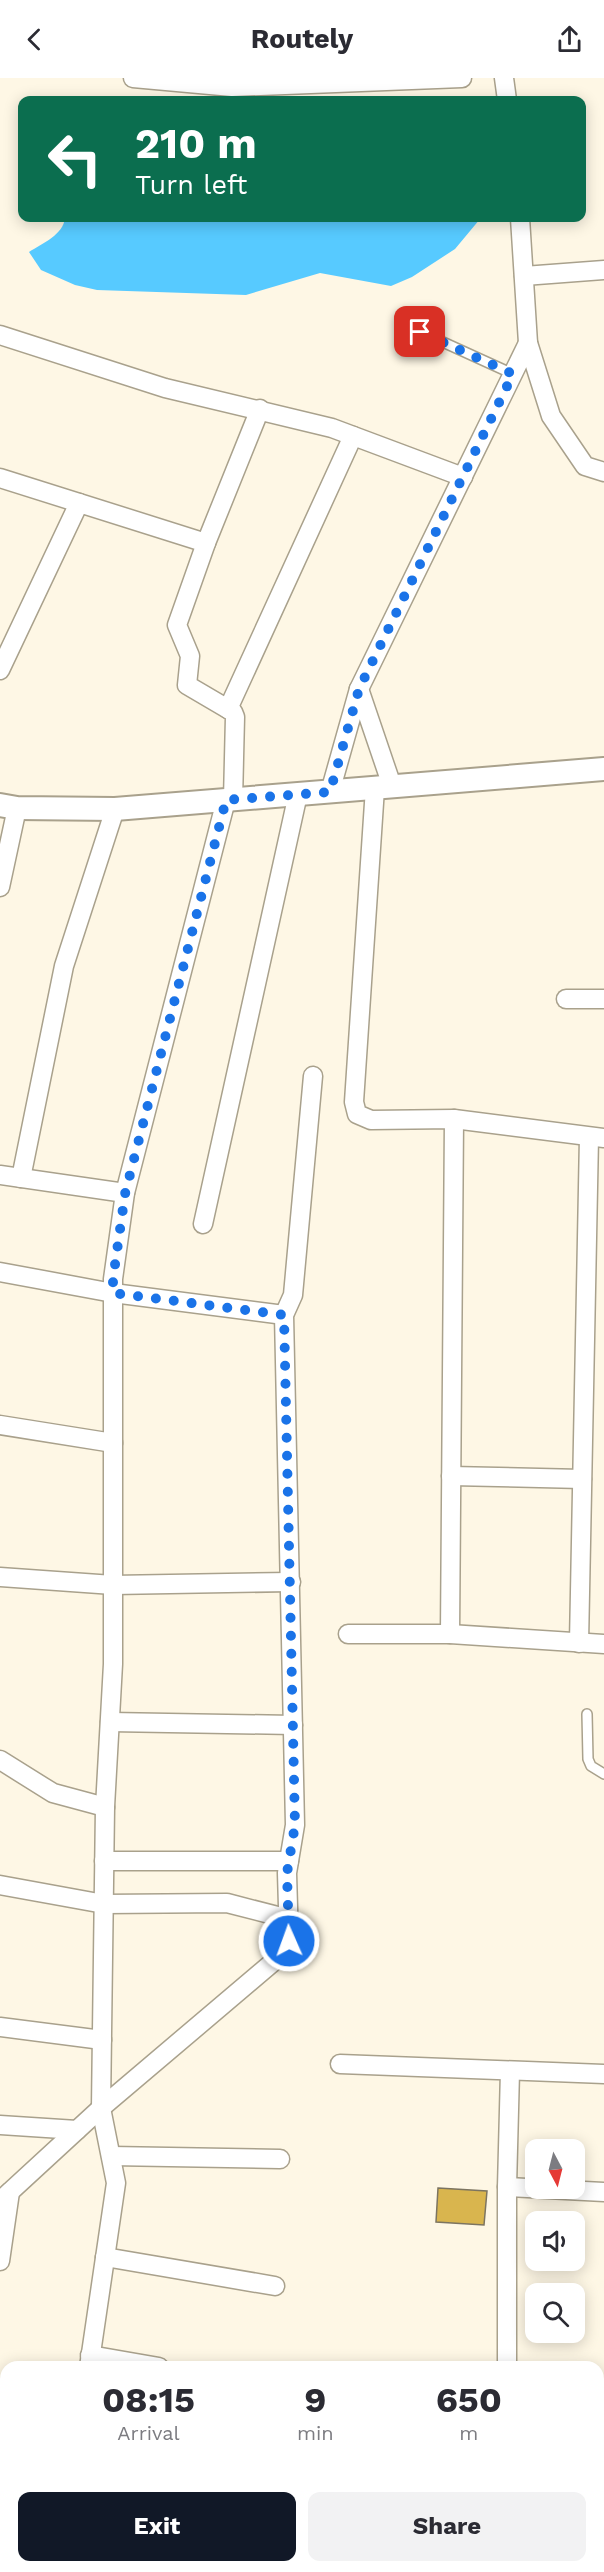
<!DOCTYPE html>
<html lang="en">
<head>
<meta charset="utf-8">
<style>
	:root { --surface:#fff; --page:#f2f2f3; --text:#2b2b33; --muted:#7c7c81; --accent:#111827 }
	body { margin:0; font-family:"Work Sans",sans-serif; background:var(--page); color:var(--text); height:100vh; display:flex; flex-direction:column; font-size:22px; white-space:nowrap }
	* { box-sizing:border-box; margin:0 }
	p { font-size:20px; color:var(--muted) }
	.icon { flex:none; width:33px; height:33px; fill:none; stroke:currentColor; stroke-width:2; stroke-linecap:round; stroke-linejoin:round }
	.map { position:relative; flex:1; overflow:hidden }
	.details { position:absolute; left:0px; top:2283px; width:604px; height:212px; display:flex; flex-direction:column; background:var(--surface); border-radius:18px 18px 0 0; box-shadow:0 3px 15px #0003 }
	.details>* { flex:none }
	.guide { position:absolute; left:18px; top:18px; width:568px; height:126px; border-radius:12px; box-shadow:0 3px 15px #0003; background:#0b6e4f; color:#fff; overflow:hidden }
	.needle { width:39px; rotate:173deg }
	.buttons { position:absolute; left:525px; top:2061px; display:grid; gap:12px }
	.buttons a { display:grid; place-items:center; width:60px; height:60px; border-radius:12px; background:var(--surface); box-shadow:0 3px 15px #0003; font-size:30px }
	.pin { position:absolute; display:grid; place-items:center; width:51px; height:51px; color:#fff; margin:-26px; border-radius:12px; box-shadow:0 3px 9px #0006 }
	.me { position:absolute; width:66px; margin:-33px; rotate:358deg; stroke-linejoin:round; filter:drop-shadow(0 0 4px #0008) }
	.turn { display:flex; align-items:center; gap:21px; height:126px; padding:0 18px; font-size:27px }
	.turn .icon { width:78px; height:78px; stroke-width:2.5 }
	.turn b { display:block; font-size:42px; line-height:51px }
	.eta { display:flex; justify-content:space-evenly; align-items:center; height:102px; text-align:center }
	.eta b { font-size:36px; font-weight:700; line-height:42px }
	.action { display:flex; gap:12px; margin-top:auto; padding:12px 18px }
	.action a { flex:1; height:69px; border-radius:12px; background:var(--accent); color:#fff; font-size:24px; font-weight:700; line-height:69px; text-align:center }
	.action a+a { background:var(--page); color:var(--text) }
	header { display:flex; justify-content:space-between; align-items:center; height:78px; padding:0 18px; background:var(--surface); font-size:27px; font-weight:700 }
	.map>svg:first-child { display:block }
</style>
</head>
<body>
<header><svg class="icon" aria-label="back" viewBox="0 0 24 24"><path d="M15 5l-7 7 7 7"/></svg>Routely<svg class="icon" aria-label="share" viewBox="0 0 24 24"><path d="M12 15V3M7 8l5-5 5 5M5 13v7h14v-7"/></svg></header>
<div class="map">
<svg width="604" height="2494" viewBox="0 0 604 2494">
	<rect width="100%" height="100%" fill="#fef7e5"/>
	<path fill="#57caff" d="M 65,140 L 478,140 L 480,141 L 455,171 L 412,199 L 391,208 L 320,195 L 246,217 L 97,212 L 75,207 L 41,192 L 29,174 C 43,165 63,157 65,140 Z"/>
	<polygon fill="#d9b54e" stroke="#7c7460" stroke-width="1.5" points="438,2110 487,2113 484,2147 436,2144"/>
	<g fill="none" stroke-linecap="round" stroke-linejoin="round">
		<g stroke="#a9a18c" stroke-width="12">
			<g id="service">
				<polyline points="401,245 513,296"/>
				<polyline points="587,1636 588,1681 591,1688 604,1696"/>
			</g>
		</g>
		<g stroke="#a9a18c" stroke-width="21">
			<g id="minor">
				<polyline points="133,0 232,9 462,0"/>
				<polyline points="504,0 507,22"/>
				<polyline points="520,140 528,265 551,338 585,388 604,394"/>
				<polyline points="524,198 604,192"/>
				<polyline points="0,257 165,310 332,350 463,399"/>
				<polyline points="0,400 206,465"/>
				<polyline points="0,592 79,425"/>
				<polyline points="359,611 392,708"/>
				<polyline points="228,631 353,358"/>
				<polyline points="375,710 354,1024 357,1036 371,1042 454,1041 604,1060"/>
				<polyline points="330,714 359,611 528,265"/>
				<polyline points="233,722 235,639 233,634 187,607 190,578 177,547 206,465 260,331"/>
				<polyline points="0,809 17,730"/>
				<polyline points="566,921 604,921"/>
				<polyline points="0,1097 125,1115"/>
				<polyline points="21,1100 64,888 115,731"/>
				<polyline points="203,1146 298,716"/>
				<polyline points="0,1194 113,1215 284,1237"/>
				<polyline points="0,1347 113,1365"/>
				<polyline points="451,1398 582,1401"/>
				<polyline points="0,1499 113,1507 291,1504"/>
				<polyline points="348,1556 450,1556 604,1566"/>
				<polyline points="450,1556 454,1041"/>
				<polyline points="579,1565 589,1059"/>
				<polyline points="110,1644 293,1647"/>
				<polyline points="0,1682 53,1715 105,1729"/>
				<polyline points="104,1783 289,1783"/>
				<polyline points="0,1807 104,1826 227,1825 289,1841"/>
				<polyline points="0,1949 102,1962"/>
				<polyline points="340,1986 604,1996"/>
				<polyline points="0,2047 77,2052"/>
				<polyline points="111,2078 280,2081"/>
				<polyline points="507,2109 604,2114"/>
				<polyline points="0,2123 101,2030 279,1879 287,1871 289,1863 287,1795 295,1747 284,1237 293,1217 313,998"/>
				<polyline points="105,2179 275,2208"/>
				<polyline points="0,2183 10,2114"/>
				<polyline points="90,2277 159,2289"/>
				<polyline points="89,2289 116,2105 101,2030 105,1729 113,1586 113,1201 125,1115 226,722"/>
				<polyline points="507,2289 507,2109 510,1993"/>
				<polyline points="0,2353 6,2354"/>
				<polyline points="598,2378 604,2378"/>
				<polyline points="110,2488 150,2494"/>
				<polyline points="407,2488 407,2494"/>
				<polyline points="66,2494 66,2488"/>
			</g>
		</g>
		<g stroke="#a9a18c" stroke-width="26">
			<polyline id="tertiary" points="0,727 17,730 115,731 604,691"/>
		</g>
		<use href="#service" stroke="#fff" stroke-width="9"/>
		<use href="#minor" stroke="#fff" stroke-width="18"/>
		<use href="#tertiary" stroke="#fff" stroke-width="22"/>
	</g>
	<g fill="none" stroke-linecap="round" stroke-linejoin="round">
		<polyline stroke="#1a73e8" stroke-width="10" stroke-dasharray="0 18" points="289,1863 287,1795 295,1747 284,1237 113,1215 113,1201 125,1116 226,722 330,714 359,611 513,296 420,254"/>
	</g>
</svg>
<div class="buttons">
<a><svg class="needle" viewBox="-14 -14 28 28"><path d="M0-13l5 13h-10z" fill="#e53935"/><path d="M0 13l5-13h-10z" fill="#7c7c81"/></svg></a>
<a><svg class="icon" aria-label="sound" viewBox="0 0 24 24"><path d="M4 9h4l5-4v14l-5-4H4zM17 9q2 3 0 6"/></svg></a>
<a><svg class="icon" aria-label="search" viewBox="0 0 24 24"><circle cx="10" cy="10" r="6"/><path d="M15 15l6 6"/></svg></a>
</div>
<div class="pin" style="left:420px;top:254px;background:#d93025"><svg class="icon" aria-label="arrive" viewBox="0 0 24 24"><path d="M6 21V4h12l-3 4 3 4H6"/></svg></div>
<svg class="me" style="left:289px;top:1863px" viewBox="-20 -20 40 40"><circle r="17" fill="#1a73e8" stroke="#fff" stroke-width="3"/><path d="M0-11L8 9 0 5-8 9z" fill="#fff"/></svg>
<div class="guide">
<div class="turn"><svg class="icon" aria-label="left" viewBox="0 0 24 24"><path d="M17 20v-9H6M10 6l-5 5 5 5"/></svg><div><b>210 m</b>Turn left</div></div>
</div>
<section class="details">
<div class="eta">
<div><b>08:15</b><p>Arrival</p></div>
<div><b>9</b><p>min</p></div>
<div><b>650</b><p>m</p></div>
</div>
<div class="action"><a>Exit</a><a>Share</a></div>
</section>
</div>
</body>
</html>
